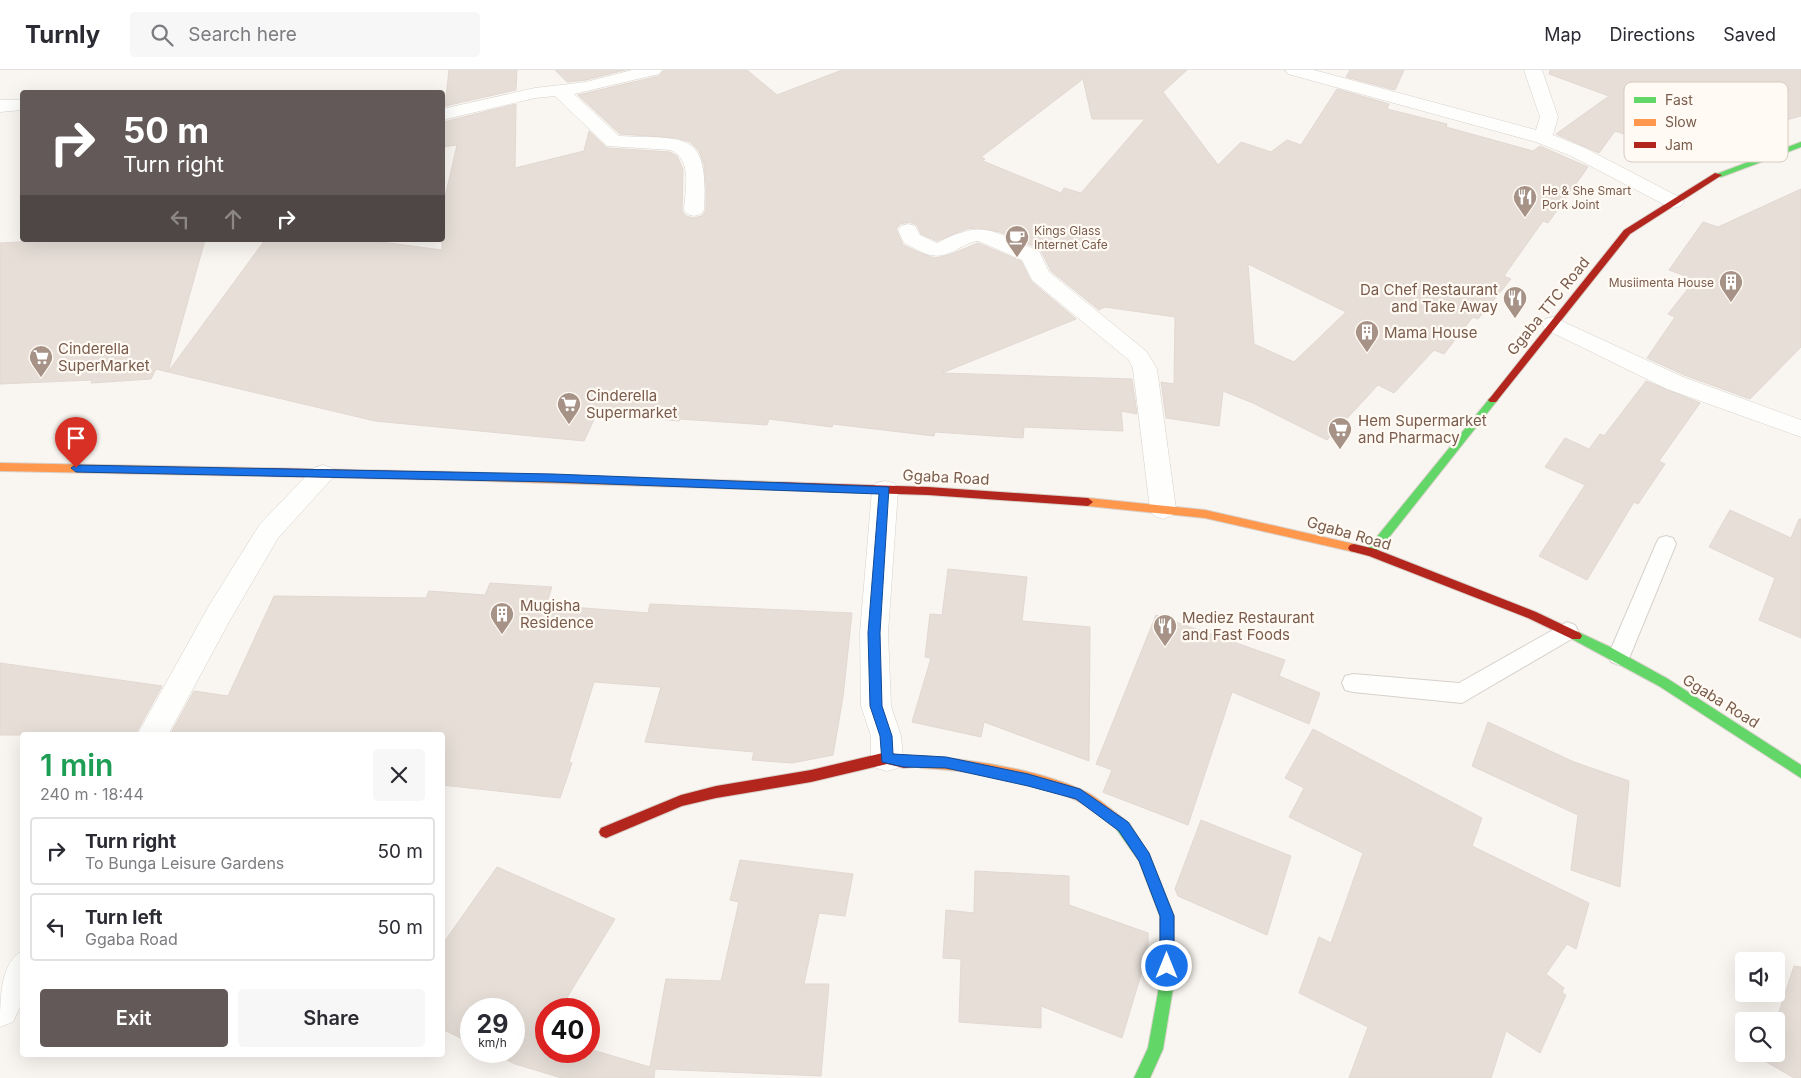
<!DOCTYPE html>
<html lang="en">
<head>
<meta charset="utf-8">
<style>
	:root { --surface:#fff; --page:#f7f7f7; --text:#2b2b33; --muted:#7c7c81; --line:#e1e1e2; --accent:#625958 }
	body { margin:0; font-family:Inter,sans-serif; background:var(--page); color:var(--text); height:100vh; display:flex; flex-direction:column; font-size:19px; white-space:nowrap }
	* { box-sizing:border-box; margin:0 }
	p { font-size:16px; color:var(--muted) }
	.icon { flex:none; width:28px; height:28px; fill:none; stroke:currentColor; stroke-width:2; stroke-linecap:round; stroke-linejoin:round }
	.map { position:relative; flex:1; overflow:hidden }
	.side { position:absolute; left:20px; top:662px; width:425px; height:325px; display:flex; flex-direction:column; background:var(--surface); border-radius:5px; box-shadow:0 5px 20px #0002 }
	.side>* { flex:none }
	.top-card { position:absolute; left:20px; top:20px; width:425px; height:152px; border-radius:5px; box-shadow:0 5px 20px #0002; background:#625958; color:#fff; overflow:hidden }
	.buttons { position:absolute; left:1735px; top:882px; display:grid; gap:10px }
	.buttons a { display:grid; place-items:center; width:50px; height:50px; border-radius:5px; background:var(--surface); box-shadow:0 5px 20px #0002; font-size:25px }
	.speed { position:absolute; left:460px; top:928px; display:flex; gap:10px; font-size:25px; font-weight:700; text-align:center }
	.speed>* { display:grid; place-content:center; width:65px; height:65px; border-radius:50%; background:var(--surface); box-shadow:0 5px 20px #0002; line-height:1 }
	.speed small { font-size:12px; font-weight:400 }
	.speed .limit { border:8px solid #d22; background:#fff; color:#111 }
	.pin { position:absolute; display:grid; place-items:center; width:42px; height:42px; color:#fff; margin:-51px -21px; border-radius:50% 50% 50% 0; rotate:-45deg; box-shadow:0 0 5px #0007 }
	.pin .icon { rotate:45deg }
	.me { position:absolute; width:55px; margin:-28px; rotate:0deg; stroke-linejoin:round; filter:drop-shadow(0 0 4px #0008) }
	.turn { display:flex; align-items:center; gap:18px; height:105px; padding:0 20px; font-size:22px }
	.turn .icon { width:65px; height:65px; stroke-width:2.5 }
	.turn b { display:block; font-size:35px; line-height:42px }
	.lanes { display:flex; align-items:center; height:48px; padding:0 20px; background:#0003; justify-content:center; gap:25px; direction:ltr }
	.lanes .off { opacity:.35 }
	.round { display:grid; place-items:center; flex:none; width:52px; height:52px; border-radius:5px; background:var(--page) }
	.summary { display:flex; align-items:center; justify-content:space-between; height:85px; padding:0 20px }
	h1 { font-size:30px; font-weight:600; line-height:38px; color:#1e9e55 }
	.primary-button { display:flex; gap:10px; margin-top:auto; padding:10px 20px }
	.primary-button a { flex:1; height:58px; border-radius:5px; background:var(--accent); color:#fff; font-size:20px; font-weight:600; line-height:58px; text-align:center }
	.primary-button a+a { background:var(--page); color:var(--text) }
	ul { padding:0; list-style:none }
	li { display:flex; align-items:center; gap:15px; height:68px; margin:0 10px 8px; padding:0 10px; border:2px solid var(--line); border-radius:5px }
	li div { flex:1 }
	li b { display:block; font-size:19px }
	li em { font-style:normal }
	header { display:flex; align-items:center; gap:30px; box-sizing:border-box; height:70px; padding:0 25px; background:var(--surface); border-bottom:1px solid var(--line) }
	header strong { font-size:24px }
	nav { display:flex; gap:28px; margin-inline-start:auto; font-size:18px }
	.search { width:350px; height:45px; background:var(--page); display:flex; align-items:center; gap:12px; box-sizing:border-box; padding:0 18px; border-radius:5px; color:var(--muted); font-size:19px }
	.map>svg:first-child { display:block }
</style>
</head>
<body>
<header>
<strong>Turnly</strong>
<div class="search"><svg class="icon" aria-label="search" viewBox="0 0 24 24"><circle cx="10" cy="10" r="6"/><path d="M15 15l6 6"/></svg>Search here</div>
<nav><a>Map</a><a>Directions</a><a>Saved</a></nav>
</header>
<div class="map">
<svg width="1801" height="1008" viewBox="0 0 1801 1008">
	<rect width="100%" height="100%" fill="#f9f5f0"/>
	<g fill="#e6ded7" stroke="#e2d8d2" fill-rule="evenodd">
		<polygon points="449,0 517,0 516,20 445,36"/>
		<polygon points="555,0 625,0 586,10 567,12"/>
		<path d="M 664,0 L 747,0 L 777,25 L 842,0 L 1187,0 L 1163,22 L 1218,95 L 1241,72 L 1271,82 L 1287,70 L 1301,75 L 1337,19 L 1389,34 L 1387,39 L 1447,54 L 1446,57 L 1533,81 L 1540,76 L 1588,97 L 1548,153 L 1543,151 L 1504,206 L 1511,209 L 1478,249 L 1473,247 L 1444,284 L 1434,280 L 1394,323 L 1378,315 L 1327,370 L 1253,333 L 1223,321 L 1219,356 L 1166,348 L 1161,312 L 1174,314 L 1175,247 L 1105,237 L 1099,240 L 1051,201 L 1040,179 L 1000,162 L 978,158 L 966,159 L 937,171 L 921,164 L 917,155 L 909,152 L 900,154 L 896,159 L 903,175 L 923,184 L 935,188 L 949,185 L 978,173 L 1021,191 L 1031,211 L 1076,249 L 942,303 L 1132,309 L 1137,344 L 1121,341 L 1123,361 L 1024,357 L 1023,368 L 935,362 L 934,366 L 833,354 L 832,357 L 769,349 L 767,355 L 680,349 L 679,351 L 597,343 L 584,371 L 375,351 L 168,302 L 265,170 L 366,170 L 442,180 L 442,140 L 457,75 L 442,77 L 443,52 L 516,34 L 515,98 L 584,81 L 589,61 L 607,78 L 670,82 L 677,86 L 683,99 L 682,141 L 686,146 L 693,148 L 702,146 L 706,140 L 706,114 L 704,94 L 699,81 L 690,72 L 677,68 L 620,64 L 578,25 L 659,6 ZM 1083,9 L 1092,49 L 1145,49 L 1081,123 L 1064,118 L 1061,123 L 983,91 L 985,89 L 981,87 ZM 1248,194 L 1346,242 L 1294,292 L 1254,274 Z"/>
		<polygon points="1350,0 1404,0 1395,20 1346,7"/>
		<polygon points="1550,0 1801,0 1801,46 1722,67 1692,49 1659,76 1615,61 1599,83 1556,64 1609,26 1549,4"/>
		<polygon points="1801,119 1801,277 1750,329 1684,305 1647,288 1675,247 1668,244 1695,210 1669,200 1703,152 1718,157"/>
		<polygon points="56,170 205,170 168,302 156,299 151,309 91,313 92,310 0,314 0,173"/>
		<polygon points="1646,311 1700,333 1659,391 1665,394 1638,434 1634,432 1587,510 1539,486 1585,415 1545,397 1565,368 1589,379 1600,364 1604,366"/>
		<polygon points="1730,440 1791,468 1799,449 1801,449 1801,568 1759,550 1775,508 1709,477"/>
		<polygon points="948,499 1027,507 1022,551 1090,557 1089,691 984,652 981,667 912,652 931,588 925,587 930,544 942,545"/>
		<polygon points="490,513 552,517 546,535 648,543 650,534 852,543 843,627 833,685 792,693 752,690 754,682 645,672 661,617 594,612 569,692 572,693 560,728 442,715 442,665 170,665 194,621 228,626 274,526 426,528 429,521 485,525"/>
		<polygon points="1156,545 1285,590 1279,606 1320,623 1309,654 1232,622 1188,755 1105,723 1103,722 1112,700 1096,694"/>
		<polygon points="0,593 162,616 135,665 0,665"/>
		<polygon points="1488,652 1574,692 1629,711 1620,817 1571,800 1578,745 1472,696"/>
		<polygon points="1313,659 1482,748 1472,776 1589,833 1576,879 1567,874 1546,904 1564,918 1562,923 1566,925 1540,983 1506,961 1491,1008 1349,1008 1368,957 1299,923 1319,867 1331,873 1363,783 1289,747 1304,718 1285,708"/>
		<polygon points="1201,750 1291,786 1267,865 1178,826 1175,819"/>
		<polygon points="740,790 853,804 845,846 819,843 804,914 829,914 821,1006 655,999 654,1008 562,1008 515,994 489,981 514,981 514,939 471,939 471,973 442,959 442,875 497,797 615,849 560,939 546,939 546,960 543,966 546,967 546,981 589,981 589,979 650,997 666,909 721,911 739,832 730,830"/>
		<polygon points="975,801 1069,806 1069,835 1148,863 1148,881 1122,968 1041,936 1041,958 959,952 961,889 943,888 946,840 974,843"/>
		<polygon points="1794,896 1801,897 1801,1008 1794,1008 1763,990 1765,984 1776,984 1776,951"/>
	</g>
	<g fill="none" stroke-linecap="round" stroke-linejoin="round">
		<g stroke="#d7d1cb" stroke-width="2">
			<g id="lane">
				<polygon points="1666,466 1673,468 1676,474 1630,586 1627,592 1619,595 1611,592 1608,586 1656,474 1659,468"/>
				<polygon points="1567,552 1575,555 1578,561 1575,567 1462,633 1353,622 1345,620 1342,613 1345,606 1353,604 1459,613"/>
			</g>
		</g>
		<g stroke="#d7d1cb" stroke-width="1">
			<g id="street">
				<path d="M 632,0 L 662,0 L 659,4 L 574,24 L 619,66 C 687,69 709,60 704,140 L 701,144 L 694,146 L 687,144 L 684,140 C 685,120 693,90 671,80 L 607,76 L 555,26 L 535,28 L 442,50 L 442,39 L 535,18 L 586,12 Z"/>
				<polygon points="1285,0 1314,0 1536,60 1540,47 1524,0 1542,0 1558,47 1553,65 1585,78 1681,128 1684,132 1681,136 1674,138 1667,136 1571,86 1536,72 1288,4"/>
				<polygon points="0,30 22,30 22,40 0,42"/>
				<path d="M 908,154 L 915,156 L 920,165 L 937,173 C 985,148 993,162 1039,181 L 1049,202 L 1146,281 L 1157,299 L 1176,439 L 1172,446 L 1163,449 L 1154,446 L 1150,439 L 1133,299 L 1129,290 L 1032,210 L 1022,190 L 978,171 C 970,172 963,176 956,180 C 934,192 924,183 904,173 L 898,160 L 901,156 Z"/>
				<polygon points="1553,247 1683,307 1801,350 1801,367 1667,319 1545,259 1542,254 1545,249"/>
				<polygon points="323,395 332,398 336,404 278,468 230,550 168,665 137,665 210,534 260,454 314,398"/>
				<polygon points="885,411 894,413 898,420 888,563 891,636 901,666 903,688 898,698 887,701 876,698 871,688 871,666 861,636 860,563 872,420 876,413"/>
				<path d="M 22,881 L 22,933 L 13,952 L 0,957 C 0,929 0,893 22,881 Z"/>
			</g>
		</g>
		<g stroke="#d9d2cb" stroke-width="2">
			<g id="fast">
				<polygon points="1801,72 1801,77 1721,107 1714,105"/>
				<polygon points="1493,327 1498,330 1496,332 1375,485 1367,485 1365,482 1367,479 1490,328"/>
				<polygon points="1576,561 1610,577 1668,609 1801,695 1801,708 1659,616 1572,569 1570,566 1572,563"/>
				<polygon points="1119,747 1129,753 1149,784 1174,846 1174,912 1163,979 1150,1008 1134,1008 1148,978 1160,912 1160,846 1139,791 1112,753 1114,749"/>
			</g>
		</g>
		<g stroke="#d9d2cb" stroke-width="2">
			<g id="slow">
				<polygon points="0,393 260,398 265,402 260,406 0,401"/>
				<polygon points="454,402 777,412 782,416 777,420 454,410 449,406"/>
				<polygon points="1088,428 1205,440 1354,474 1360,478 1354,482 1205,448 1088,436 1083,432"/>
				<path d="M 921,686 C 971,689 1041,700 1086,722 C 1100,729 1111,740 1124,749 L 1126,753 L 1124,757 L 1119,759 L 1114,757 C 1102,748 1090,737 1076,730 C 1036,710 966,700 921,698 L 916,696 L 915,692 L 916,688 Z"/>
			</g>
		</g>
		<g stroke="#d9d2cb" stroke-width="2">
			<g id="jam">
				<polygon points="1715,103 1722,105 1630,164 1496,332 1490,332 1488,330 1490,328 1624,160"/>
				<polygon points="260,398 454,402 459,406 454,410 260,406 255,402"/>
				<polygon points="777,412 928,417 1088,428 1093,432 1088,436 928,425 777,420 772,416"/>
				<polygon points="1354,474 1375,479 1536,542 1580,563 1582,566 1580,569 1572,569 1528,548 1369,486 1350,481 1348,478 1350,475"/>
				<polygon points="887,682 904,686 926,688 927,692 926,696 904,698 887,694 811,712 716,728 682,736 606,768 601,766 599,762 601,758 681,725 716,716 811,700"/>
			</g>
		</g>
		<use href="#lane" fill="#fefefd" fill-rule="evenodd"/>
		<use href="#street" fill="#fefefd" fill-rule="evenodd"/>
		<use href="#fast" fill="#63d668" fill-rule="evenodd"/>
		<use href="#slow" fill="#ff974d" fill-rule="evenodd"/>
		<use href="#jam" fill="#b3261e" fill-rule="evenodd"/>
	</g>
	<polygon fill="#1a73e8" stroke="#114b97" points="76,395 553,404 889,417 880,563 882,636 892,666 893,684 946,687 1028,704 1080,719 1128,752 1149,783 1174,846 1174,896 1172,901 1167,903 1162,901 1160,896 1160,846 1139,791 1119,761 1076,729 1028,716 946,698 904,697 882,692 880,666 870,636 868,563 879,424 553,412 76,402 71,398"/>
	<defs>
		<g id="restaurant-pin" transform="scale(1.25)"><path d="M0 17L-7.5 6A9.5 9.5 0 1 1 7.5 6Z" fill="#a69286" stroke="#fffaf3"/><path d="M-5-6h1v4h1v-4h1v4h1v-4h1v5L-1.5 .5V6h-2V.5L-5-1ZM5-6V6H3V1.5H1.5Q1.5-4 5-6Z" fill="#fff"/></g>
		<g id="cafe-pin" transform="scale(1.25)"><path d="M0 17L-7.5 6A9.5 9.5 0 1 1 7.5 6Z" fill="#a69286" stroke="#fffaf3"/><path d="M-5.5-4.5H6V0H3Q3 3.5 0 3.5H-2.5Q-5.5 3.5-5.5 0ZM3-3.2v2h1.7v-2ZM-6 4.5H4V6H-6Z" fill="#fff"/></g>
		<g id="building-pin" transform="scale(1.25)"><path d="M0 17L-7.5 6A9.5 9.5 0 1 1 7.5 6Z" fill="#a69286" stroke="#fffaf3"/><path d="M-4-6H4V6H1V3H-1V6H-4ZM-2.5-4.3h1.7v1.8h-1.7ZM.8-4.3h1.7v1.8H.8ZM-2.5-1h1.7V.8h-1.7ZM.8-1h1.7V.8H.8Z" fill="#fff"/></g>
		<g id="supermarket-pin" transform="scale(1.25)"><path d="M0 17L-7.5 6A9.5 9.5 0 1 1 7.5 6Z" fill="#a69286" stroke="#fffaf3"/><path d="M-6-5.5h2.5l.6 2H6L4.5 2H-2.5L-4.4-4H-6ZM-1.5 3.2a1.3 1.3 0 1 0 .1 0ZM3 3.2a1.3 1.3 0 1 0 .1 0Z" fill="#fff"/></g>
	</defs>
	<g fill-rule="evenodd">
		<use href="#restaurant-pin" x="1525" y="127"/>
		<use href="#cafe-pin" x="1017" y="167"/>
		<use href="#building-pin" x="1731" y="212"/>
		<use href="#restaurant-pin" x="1515" y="228"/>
		<use href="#building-pin" x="1367" y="262"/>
		<use href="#supermarket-pin" x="41" y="287"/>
		<use href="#supermarket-pin" x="569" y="334"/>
		<use href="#supermarket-pin" x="1340" y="359"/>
		<use href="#building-pin" x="502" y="544"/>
		<use href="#restaurant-pin" x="1165" y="556"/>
	</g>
	<g text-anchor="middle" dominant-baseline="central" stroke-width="4.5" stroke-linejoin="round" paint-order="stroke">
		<g font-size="12" fill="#7a5c4d" stroke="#fffaf3" text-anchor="start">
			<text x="1542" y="120">He &amp; She Smart<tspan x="1542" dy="14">Pork Joint</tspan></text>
			<text x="1034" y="160">Kings Glass<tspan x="1034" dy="14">Internet Cafe</tspan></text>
			<text x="1714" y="212" text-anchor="end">Musiimenta House</text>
		</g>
		<g font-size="15" fill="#7a5c4d" stroke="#fffaf3" text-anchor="start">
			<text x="1498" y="219" text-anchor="end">Da Chef Restaurant<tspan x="1498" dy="17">and Take Away</tspan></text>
			<text x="1384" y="262">Mama House</text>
			<text x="58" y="278">Cinderella<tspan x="58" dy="17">SuperMarket</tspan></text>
			<text x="586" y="325">Cinderella<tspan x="586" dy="17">Supermarket</tspan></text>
			<text x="1358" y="350">Hem Supermarket<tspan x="1358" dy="17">and Pharmacy</tspan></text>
			<text x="520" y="535">Mugisha<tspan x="520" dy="17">Residence</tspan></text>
			<text x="1182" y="547">Mediez Restaurant<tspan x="1182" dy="17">and Fast Foods</tspan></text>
		</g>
		<g font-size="15" fill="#7a5c4d" stroke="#fffaf3">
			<text transform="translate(1548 236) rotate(-51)">Ggaba TTC Road</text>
			<text transform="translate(946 407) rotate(3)">Ggaba Road</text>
			<text transform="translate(1349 463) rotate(16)">Ggaba Road</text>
			<text transform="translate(1721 631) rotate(32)">Ggaba Road</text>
		</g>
	</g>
	<rect x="1624" y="12" width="164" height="80" rx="8" fill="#fffaf3" stroke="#d7cbc1" stroke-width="1"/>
	<rect x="1634" y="27" width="22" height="6" fill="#63d668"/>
	<rect x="1634" y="49" width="22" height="7" fill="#ff974d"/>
	<rect x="1634" y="72" width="22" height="6" fill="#b3261e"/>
	<g font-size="14" fill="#7a5c4d">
		<text x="1665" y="35">Fast</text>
		<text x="1665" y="57">Slow</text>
		<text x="1665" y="80">Jam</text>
	</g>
</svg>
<div class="buttons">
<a><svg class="icon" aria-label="sound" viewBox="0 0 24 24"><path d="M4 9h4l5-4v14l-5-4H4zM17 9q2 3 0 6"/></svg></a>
<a><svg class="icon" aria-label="search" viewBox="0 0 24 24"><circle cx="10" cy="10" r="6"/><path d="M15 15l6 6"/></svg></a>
</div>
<div class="speed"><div>29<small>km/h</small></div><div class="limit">40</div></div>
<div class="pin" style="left:76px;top:398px;background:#d93025"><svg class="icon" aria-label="arrive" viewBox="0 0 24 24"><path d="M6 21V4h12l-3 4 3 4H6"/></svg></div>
<svg class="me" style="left:1167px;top:896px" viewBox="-20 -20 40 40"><circle r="17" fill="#1a73e8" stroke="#fff" stroke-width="3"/><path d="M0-11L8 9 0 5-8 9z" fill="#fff"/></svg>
<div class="top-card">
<div class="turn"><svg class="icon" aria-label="right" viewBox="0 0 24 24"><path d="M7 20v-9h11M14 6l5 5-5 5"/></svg><div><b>50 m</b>Turn right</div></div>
<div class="lanes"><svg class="icon off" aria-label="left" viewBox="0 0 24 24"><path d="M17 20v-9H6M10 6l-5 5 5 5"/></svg><svg class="icon off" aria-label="ahead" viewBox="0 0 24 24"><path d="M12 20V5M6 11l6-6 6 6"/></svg><svg class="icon" aria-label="right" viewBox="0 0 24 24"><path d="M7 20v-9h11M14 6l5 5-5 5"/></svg></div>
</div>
<section class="side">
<div class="summary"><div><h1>1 min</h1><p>240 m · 18:44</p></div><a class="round"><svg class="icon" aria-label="close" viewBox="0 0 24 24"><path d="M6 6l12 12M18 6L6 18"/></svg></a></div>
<ul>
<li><svg class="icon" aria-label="right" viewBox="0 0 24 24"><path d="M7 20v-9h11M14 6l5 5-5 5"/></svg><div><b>Turn right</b><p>To Bunga Leisure Gardens</p></div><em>50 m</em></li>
<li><svg class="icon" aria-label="left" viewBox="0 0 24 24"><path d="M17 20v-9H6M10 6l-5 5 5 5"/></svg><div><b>Turn left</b><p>Ggaba Road</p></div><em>50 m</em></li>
</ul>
<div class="primary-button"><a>Exit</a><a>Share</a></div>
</section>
</div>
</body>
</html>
